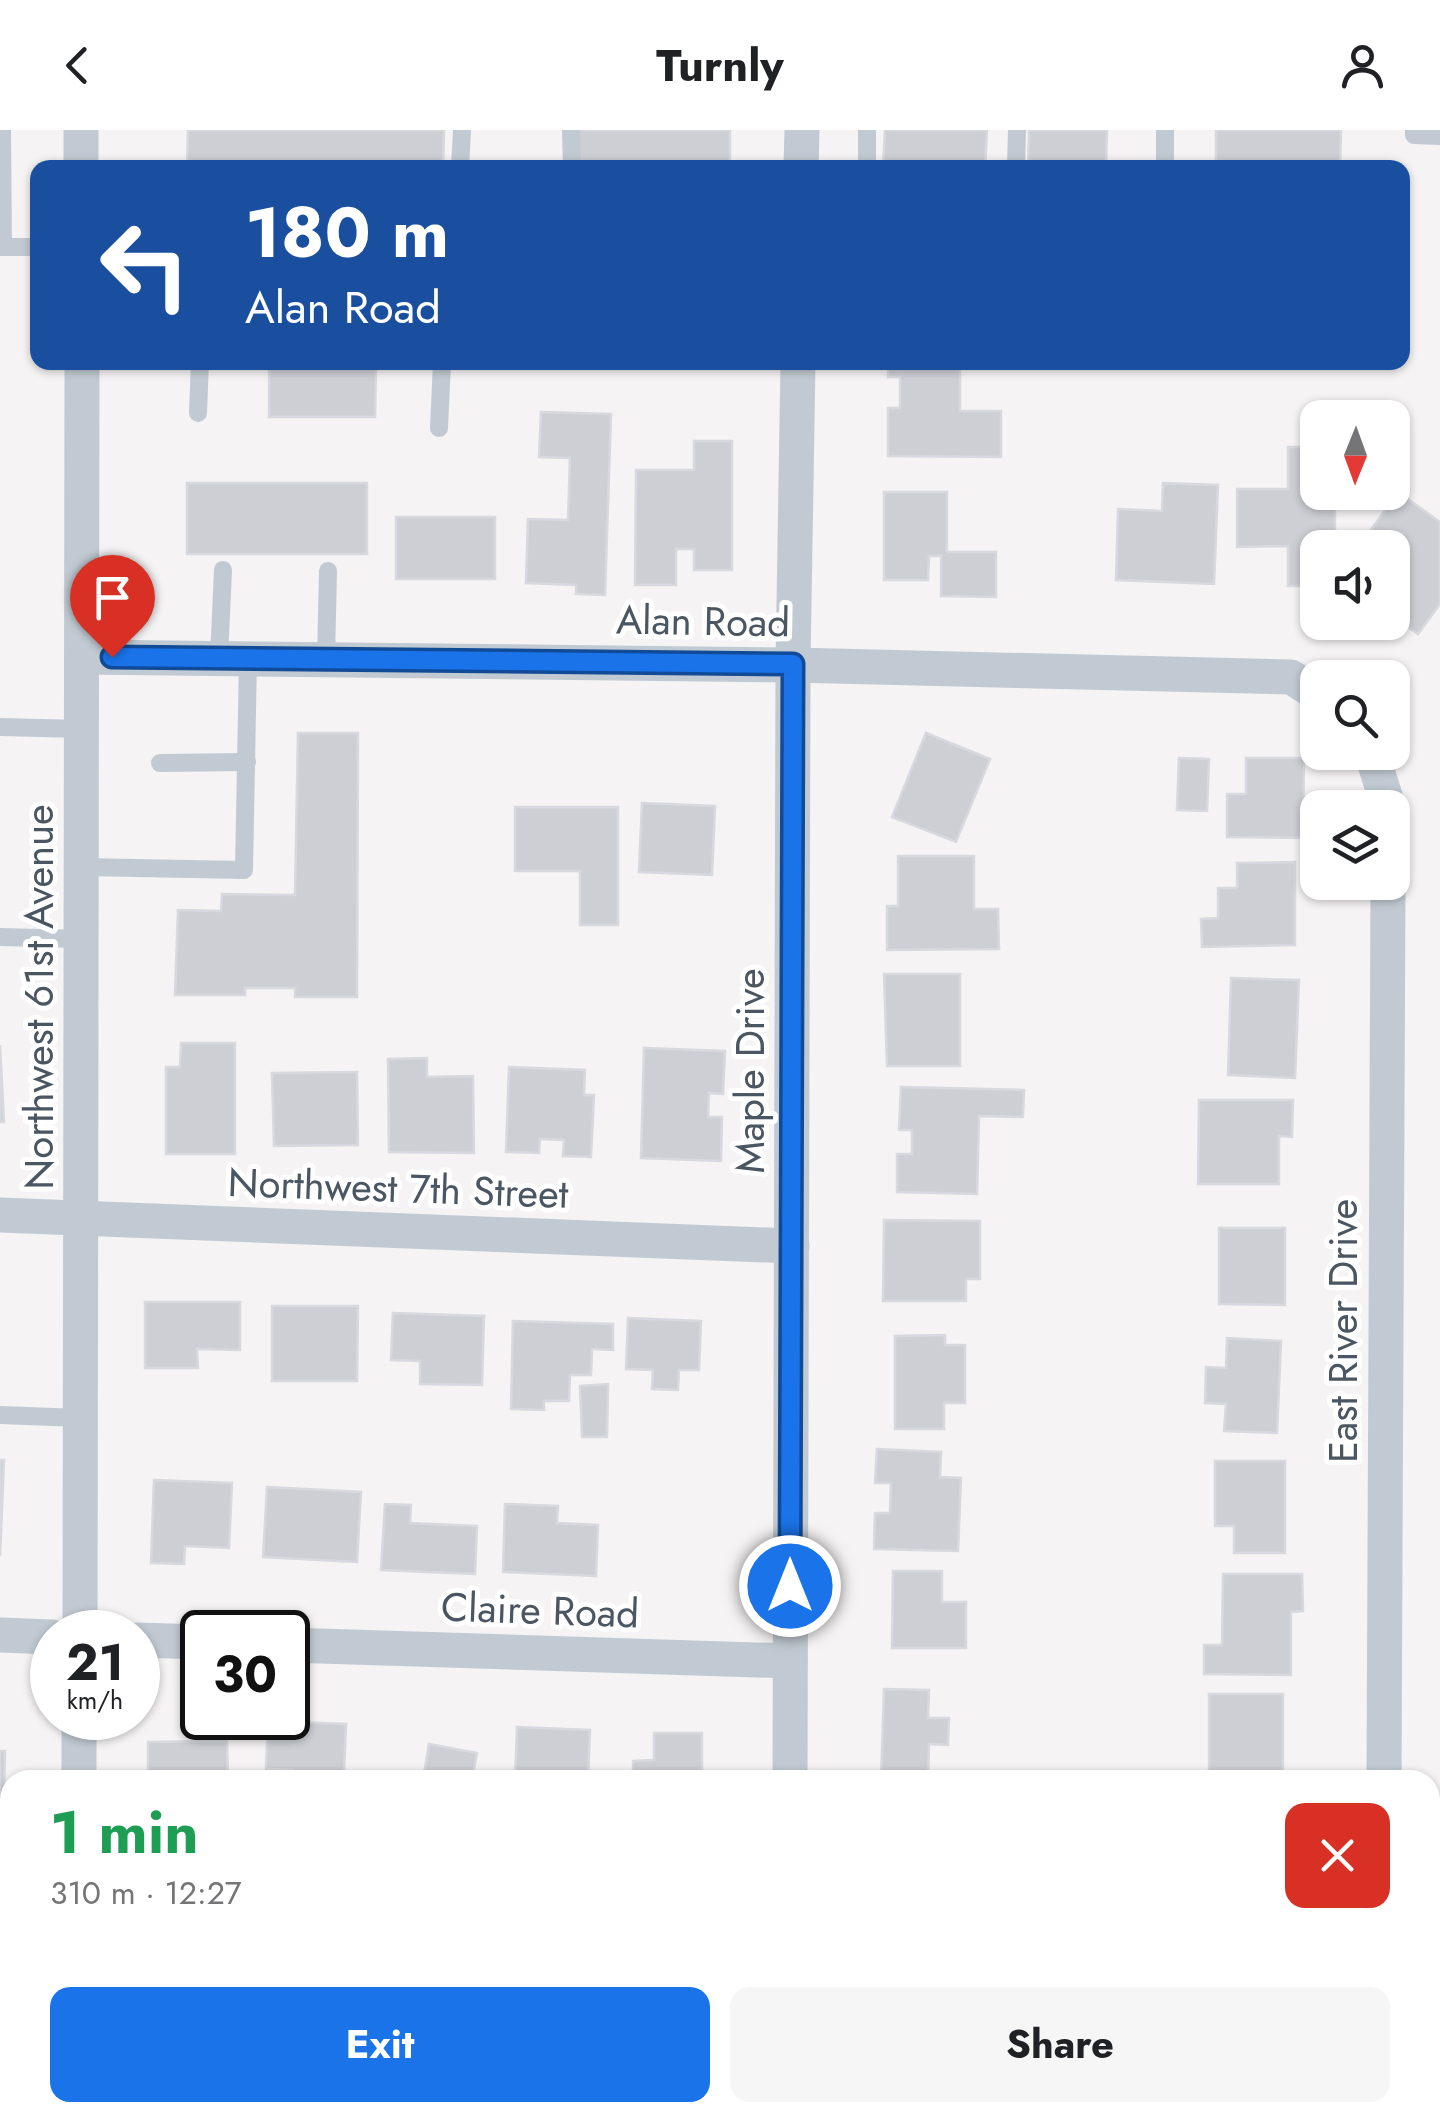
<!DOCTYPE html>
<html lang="en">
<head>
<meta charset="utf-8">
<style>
	:root { --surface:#fff; --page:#f6f6f6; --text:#202124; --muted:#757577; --accent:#1a73e8 }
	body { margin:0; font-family:Jost,sans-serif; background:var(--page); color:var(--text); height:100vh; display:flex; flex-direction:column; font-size:38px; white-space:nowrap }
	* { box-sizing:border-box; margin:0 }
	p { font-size:32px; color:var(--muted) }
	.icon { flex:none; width:55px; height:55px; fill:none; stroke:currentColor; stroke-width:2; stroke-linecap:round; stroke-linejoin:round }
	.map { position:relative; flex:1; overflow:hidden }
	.side { position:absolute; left:0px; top:1640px; width:1440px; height:352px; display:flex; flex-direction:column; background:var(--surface); border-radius:30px 30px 0 0; box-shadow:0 2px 8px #0004 }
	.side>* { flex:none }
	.top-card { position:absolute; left:30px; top:30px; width:1380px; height:210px; border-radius:20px; box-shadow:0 2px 8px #0004; background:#1a4fa0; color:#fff; overflow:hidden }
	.needle { width:65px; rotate:181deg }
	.buttons { position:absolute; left:1300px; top:270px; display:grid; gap:20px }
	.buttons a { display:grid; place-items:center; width:110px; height:110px; border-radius:20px; background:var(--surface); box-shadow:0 2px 8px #0004; font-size:50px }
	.speed { position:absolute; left:30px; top:1480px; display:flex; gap:20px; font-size:50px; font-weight:700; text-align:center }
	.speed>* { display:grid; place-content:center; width:130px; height:130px; border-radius:50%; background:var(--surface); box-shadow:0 2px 8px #0004; line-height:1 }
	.speed small { font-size:25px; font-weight:400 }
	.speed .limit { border:5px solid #111; border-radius:15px; background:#fff; color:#111 }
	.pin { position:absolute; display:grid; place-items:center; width:85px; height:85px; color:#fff; margin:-102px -42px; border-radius:50% 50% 50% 0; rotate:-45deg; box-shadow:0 0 10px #0007 }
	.pin .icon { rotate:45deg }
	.me { position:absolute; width:110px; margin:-55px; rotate:0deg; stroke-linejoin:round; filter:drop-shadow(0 0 8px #0008) }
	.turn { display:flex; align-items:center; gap:35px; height:210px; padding:0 50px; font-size:45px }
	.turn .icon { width:130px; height:130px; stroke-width:2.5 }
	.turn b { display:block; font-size:70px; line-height:85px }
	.round { display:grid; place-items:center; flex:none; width:105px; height:105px; border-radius:20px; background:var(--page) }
	.headline { display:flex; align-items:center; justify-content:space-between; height:170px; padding:0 50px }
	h1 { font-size:60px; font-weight:700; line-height:75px; color:#1e9e55 }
	.primary-button { display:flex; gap:20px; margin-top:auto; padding:20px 50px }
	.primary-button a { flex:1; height:115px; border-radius:20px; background:var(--accent); color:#fff; font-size:40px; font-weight:700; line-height:115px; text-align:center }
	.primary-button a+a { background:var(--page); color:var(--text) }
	header { display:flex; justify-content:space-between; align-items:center; height:130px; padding:0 50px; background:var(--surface); font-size:45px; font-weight:700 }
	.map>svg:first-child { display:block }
</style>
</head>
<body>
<header><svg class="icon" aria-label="back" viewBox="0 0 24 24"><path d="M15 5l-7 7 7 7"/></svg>Turnly<svg class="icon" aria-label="person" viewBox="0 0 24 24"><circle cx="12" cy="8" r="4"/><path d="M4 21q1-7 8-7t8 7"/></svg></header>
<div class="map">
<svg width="1440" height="1991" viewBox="0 0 1440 1991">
	<rect width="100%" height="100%" fill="#f5f3f3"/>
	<g fill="#cdcfd5" stroke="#d7d9de" stroke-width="2.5">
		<polygon points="188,0 444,0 443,38 187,38"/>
		<polygon points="576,0 730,0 730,32 712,32 712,38 576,38"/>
		<polygon points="885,0 987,0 985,38 883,38"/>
		<polygon points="1029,0 1107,0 1106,38 1028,38"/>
		<polygon points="1216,0 1341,0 1340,38 1216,38"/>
		<polygon points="888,232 960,232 960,281 1001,281 1001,327 888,326 888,278 900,278 900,247 888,247"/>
		<polygon points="269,237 376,237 375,287 269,287"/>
		<polygon points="541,282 611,284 605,465 576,464 576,455 526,453 528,389 568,390 570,328 539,327"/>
		<polygon points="694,311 732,311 732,440 694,440 694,419 676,419 676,455 635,455 636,340 694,340"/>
		<polygon points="1288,317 1318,317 1318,362 1335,362 1335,418 1318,418 1318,456 1288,456 1288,416 1237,417 1237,359 1288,359"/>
		<rect x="187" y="353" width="180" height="71"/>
		<polygon points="1163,353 1218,355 1214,454 1116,450 1118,379 1162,381"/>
		<polygon points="884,362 947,362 947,422 996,422 996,467 941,466 941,426 929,426 928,450 884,450"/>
		<polygon points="1398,362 1440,392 1440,474 1418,504 1392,486 1392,462 1397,455 1392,451 1392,418 1358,418"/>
		<rect x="396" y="387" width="99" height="62"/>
		<polygon points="298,603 358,603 357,867 295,867 295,858 245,858 245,865 175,865 178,780 221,781 222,764 295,765"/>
		<polygon points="926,603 990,629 956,712 892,687"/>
		<polygon points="1179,628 1209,629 1207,681 1177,680"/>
		<polygon points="1246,628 1304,628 1303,708 1227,707 1227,664 1246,664"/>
		<polygon points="642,673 715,676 712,745 639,742"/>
		<polygon points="515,677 618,677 618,795 580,795 580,741 515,741"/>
		<polygon points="898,726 974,726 974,779 998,779 999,819 887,820 887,776 898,776"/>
		<polygon points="1295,732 1295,815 1202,817 1201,789 1218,788 1218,758 1237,758 1237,733"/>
		<polygon points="884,844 960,844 960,936 887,936"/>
		<polygon points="1231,848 1299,850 1295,948 1228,945"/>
		<polygon points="181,913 235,913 235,1024 166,1024 166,937 180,937"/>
		<polygon points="0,915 4,992 0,992"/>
		<polygon points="644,918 725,921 723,964 709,963 708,987 722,987 721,1031 641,1028"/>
		<polygon points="427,928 427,947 473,946 474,1023 389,1022 388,929"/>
		<polygon points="509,937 585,940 584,965 594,965 591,1027 563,1026 564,1010 540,1009 539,1023 506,1022"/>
		<polygon points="357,942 358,1015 274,1016 272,943"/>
		<polygon points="901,957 1024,960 1023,987 979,986 977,1064 897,1062 897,1024 912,1024 912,1000 899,1000"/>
		<polygon points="1199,970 1293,970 1292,1007 1279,1006 1279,1054 1198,1054"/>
		<polygon points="884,1090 980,1091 980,1149 966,1149 966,1171 883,1171"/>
		<polygon points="1219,1098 1285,1098 1285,1175 1219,1174"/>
		<polygon points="145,1172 240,1172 240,1220 197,1219 198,1238 145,1238"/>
		<polygon points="272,1176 358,1176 357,1251 272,1251"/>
		<polygon points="393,1183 484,1186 482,1255 420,1254 420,1231 391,1230"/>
		<polygon points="628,1188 701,1191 699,1240 679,1240 678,1260 652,1259 653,1240 626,1239"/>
		<polygon points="513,1191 613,1194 613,1220 592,1219 591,1245 570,1245 569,1271 544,1271 544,1280 511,1279"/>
		<polygon points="945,1205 945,1215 965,1215 965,1273 944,1273 944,1299 895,1299 895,1206"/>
		<polygon points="1227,1208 1281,1211 1277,1303 1224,1301 1226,1274 1205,1273 1206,1237 1226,1238"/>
		<polygon points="608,1254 607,1307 582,1307 580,1256"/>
		<polygon points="877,1319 941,1322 940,1347 961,1348 958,1421 874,1419 875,1383 890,1383 891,1353 875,1353"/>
		<polygon points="0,1330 4,1330 0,1426"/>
		<polygon points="1215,1331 1285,1331 1285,1423 1234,1423 1234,1396 1215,1396"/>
		<polygon points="154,1350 232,1353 229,1418 185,1416 184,1434 151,1433"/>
		<polygon points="267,1357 361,1362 357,1432 263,1427"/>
		<polygon points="385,1374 411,1375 410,1393 477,1396 475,1444 381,1440"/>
		<polygon points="505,1374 558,1376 557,1393 598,1395 596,1446 503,1442"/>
		<polygon points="893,1441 942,1441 942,1472 966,1472 966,1518 892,1518"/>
		<polygon points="1223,1444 1302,1444 1303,1481 1291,1482 1291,1545 1204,1544 1204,1515 1222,1515"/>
		<polygon points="884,1559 929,1560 928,1588 949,1588 948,1615 929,1614 928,1650 881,1650"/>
		<rect x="1209" y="1564" width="74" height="86"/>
		<polygon points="268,1591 346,1594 344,1642 318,1641 318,1650 293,1650 293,1640 266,1639"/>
		<polygon points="517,1597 590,1600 588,1650 515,1650"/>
		<polygon points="654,1603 702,1603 702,1650 633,1650 633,1631 654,1630"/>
		<polygon points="227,1611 228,1650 148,1650 148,1612"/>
		<polygon points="429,1614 477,1623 472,1650 423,1650"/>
		<polygon points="0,1621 5,1621 0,1817"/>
	</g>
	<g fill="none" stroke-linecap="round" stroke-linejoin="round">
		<g stroke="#c1cad2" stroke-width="18">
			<polyline points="571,0 572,38"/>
			<polyline points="867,0 867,38"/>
			<polyline points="1165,0 1165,38"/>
			<polyline points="1414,0 1414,5 1440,6"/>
			<polyline points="460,38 462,0"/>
			<polyline points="1016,38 1017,0"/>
			<polyline points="0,117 3,117 2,0"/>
			<polyline points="3,117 38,117"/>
			<polyline points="198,283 200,232"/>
			<polyline points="439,298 442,232"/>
			<polyline points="219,528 223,440"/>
			<polyline points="326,529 328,441"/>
			<polyline points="0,597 83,599"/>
			<polyline points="160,633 247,632"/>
			<polyline points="82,737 244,740 248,529"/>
			<polyline points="0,807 82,809"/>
			<polyline points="0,1285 80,1288"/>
		</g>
		<g stroke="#c1cad2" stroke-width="35">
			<polyline points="81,0 81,38"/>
			<polyline points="801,38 802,0"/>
			<polyline points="83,527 793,535 1291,547 1318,564"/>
			<polyline points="1371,622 1389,678"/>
			<polyline points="0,1085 792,1116"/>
			<polyline points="80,1502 82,232"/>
			<polyline points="0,1505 52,1507"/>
			<polyline points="138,1510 202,1512"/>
			<polyline points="288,1515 790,1531"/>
			<polyline points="79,1650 79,1588"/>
			<polyline points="790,1650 793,535 798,232"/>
			<polyline points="1384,1650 1388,752"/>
			<polyline points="0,1923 10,1924"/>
			<polyline points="1385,1982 1387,1991"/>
			<polyline points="77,1991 77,1982"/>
		</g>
	</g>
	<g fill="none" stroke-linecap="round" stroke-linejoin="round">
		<g stroke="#114b97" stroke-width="25">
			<polyline id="route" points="112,527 793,534 790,1456"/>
		</g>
		<use href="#route" stroke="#1a73e8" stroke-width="18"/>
	</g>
	<g text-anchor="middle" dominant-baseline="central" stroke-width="10" stroke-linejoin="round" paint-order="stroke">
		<g font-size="40" fill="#4a5661" stroke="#fff">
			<text transform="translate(703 491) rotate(1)">Alan Road</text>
			<text transform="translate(39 867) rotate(-90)">Northwest 61st Avenue</text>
			<text transform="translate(750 941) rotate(-90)">Maple Drive</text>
			<text transform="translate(398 1058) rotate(2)">Northwest 7th Street</text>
			<text transform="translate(1343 1201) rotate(-90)">East River Drive</text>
			<text transform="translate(540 1480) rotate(2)">Claire Road</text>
		</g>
	</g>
</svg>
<div class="buttons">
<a><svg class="needle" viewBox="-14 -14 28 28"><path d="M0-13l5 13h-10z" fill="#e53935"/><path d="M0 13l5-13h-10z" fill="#757577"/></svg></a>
<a><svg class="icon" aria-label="sound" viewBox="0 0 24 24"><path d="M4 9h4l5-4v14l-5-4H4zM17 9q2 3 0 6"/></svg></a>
<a><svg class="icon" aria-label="search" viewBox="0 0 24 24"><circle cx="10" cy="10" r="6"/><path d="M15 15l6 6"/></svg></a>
<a><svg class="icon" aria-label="layers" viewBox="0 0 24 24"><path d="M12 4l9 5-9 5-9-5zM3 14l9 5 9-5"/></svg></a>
</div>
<div class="speed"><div>21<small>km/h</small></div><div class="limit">30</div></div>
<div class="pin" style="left:112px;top:527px;background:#d93025"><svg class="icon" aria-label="arrive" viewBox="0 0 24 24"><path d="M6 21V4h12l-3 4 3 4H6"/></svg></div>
<svg class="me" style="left:790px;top:1456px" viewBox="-20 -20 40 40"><circle r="17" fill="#1a73e8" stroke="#fff" stroke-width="3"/><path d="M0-11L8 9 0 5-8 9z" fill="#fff"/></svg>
<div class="top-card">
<div class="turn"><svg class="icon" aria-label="left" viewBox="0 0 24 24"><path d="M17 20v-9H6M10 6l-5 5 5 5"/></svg><div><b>180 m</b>Alan Road</div></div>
</div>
<section class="side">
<div class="headline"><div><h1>1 min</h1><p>310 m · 12:27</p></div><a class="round" style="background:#d93025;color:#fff"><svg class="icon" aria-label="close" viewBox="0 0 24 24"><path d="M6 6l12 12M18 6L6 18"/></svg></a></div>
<div class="primary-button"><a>Exit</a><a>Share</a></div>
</section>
</div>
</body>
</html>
